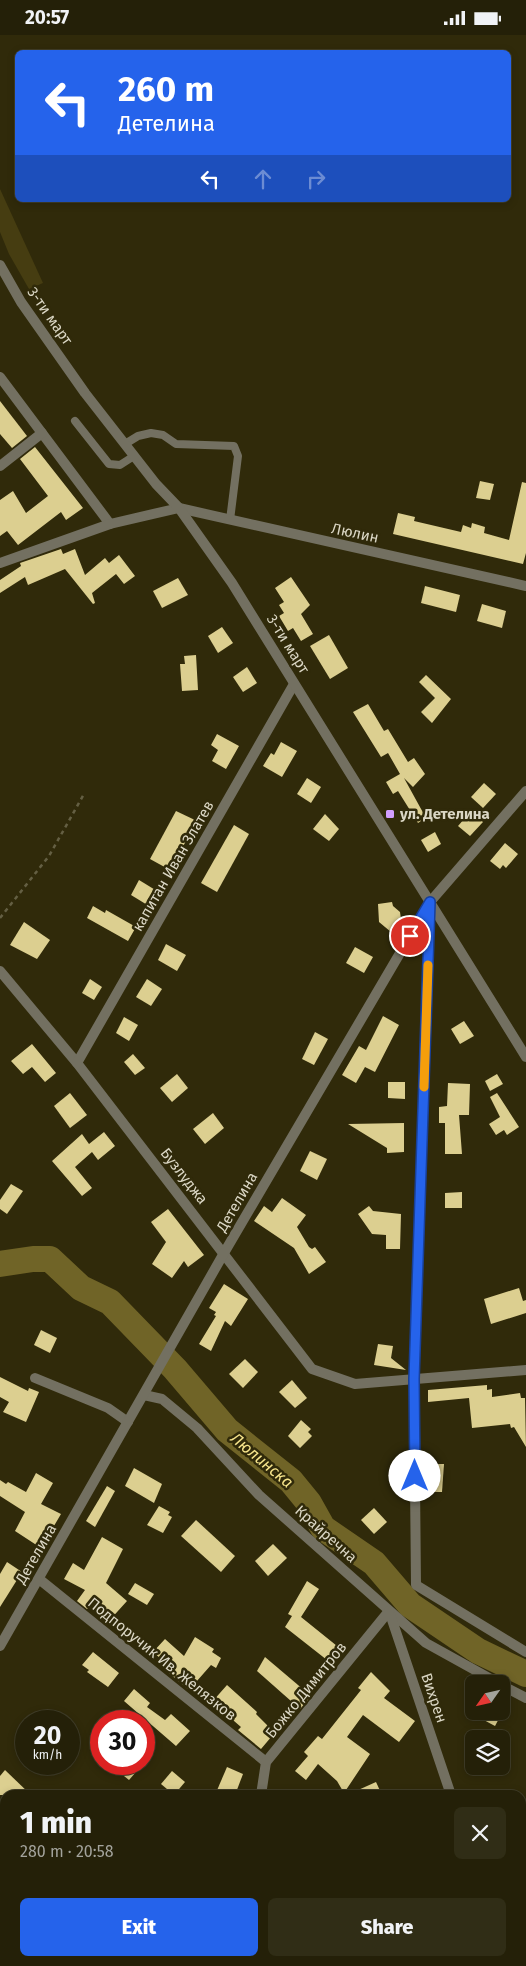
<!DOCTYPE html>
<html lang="en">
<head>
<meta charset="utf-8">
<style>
	:root { --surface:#242008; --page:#302d16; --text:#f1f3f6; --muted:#a3a39c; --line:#413e29; --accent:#2563eb }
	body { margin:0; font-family:"Fira Sans",sans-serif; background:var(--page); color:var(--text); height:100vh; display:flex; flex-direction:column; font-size:19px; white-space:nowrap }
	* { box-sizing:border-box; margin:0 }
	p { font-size:16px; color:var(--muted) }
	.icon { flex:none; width:28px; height:28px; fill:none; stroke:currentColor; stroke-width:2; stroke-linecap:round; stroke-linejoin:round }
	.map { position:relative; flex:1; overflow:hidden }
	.drawer { position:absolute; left:0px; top:1755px; width:526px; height:176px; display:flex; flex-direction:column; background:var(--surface); border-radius:15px 15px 0 0; box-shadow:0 2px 8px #0003,0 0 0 1px var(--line) }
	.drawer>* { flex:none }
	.banner { position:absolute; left:15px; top:15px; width:496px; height:152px; border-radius:8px; box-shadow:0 2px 8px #0003,0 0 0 1px var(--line); background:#2563eb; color:#fff; overflow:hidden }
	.needle { width:32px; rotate:236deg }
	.buttons { position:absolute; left:465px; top:1640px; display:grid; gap:10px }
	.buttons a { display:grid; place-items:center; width:45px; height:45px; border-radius:8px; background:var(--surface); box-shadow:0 2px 8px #0003,0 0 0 1px var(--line); font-size:25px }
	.speed { position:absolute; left:15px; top:1675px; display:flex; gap:10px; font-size:25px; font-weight:700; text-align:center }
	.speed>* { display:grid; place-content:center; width:65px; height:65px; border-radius:50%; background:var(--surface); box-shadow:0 2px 8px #0003,0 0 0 1px var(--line); line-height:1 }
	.speed small { font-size:12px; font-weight:400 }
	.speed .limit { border:8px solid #d22; background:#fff; color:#111 }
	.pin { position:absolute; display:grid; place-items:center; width:42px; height:42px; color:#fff; margin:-21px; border:2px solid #fff; border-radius:50%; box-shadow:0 1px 5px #0007 }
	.me { position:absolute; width:55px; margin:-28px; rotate:0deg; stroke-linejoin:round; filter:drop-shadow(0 0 4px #0008) }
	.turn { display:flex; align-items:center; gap:18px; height:105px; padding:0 20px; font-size:22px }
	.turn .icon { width:65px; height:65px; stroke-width:2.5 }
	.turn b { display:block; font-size:35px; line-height:42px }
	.lanes { display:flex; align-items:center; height:48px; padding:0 20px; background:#0003; justify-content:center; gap:25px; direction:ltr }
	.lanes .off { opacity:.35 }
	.round { display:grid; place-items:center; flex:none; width:52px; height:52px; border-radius:8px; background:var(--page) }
	.head { display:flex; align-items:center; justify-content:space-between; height:85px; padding:0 20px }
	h1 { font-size:30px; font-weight:800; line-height:38px }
	.cta { display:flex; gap:10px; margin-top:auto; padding:10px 20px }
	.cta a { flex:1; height:58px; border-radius:8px; background:var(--accent); color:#fff; font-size:20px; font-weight:800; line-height:58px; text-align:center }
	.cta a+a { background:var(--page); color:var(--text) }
	.status { display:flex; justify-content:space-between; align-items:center; height:35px; padding:0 25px; background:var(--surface); direction:ltr }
	.status svg { height:14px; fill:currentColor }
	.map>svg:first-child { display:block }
</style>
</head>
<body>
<div class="status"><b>20:57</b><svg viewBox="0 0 49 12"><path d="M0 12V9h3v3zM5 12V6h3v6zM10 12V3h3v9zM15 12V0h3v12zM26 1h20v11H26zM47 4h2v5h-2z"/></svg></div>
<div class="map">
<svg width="526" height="1931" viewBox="0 0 526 1931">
	<rect width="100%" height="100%" fill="#302a0a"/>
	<polygon fill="#463d11" points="0,154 43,248 29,254 9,219 0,197"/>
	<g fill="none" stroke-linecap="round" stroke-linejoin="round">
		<polyline stroke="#706427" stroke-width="26" points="0,1229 33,1224 50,1224 81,1253 110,1267 175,1334 227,1395 291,1446 309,1468 323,1493 374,1528 410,1570 478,1616 526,1639"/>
	</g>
	<g fill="#dccf90">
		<polygon points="0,366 27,401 12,413 0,399"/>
		<polygon points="35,412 83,473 66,485 61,477 18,510 7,496 0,501 0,465 13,456 26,478 48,461 20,424"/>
		<polygon points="480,446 494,449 490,465 476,463"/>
		<polygon points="522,447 526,448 526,518 523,529 393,499 398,478 415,482 414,486 461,497 463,490 471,493 472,488 485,492 484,498 509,505"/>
		<polygon points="61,514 63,519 75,514 85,540 105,523 109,528 119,520 135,541 124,549 116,539 92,558 95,568 93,569 65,534 28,550 25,542 0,558 0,545 21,531 20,528"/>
		<polygon points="291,542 310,570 301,579 313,599 301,606 293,593 288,596 279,581 284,578 279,570 284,567 275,553"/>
		<polygon points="178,543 188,560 162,573 153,556"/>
		<polygon points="425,551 460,560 456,577 421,568"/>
		<polygon points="482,569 506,576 502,593 477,586"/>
		<polygon points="222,592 233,608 218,618 208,601"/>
		<polygon points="329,600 348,633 330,644 310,611"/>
		<polygon points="196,620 198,655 182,656 180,629 185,629 184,621"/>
		<polygon points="247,632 257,648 243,657 233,642"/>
		<polygon points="426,640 451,664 432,688 421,677 435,663 419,647"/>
		<polygon points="368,669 384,696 388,694 408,727 414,723 425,739 413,752 404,743 426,783 418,788 398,756 393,759 386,747 400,739 388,718 381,722 353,677"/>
		<polygon points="217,699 239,711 226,734 212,726 218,715 211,710"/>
		<polygon points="281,707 297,716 282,742 263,731 271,718 274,720"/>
		<polygon points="307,743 321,752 311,768 297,759"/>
		<polygon points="484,748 496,759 483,773 471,762"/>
		<polygon points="176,776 197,786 170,835 150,824"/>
		<polygon points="471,776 483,787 470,801 458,791"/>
		<polygon points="325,779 339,794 329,806 313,794"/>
		<polygon points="234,790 249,799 217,857 201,848"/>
		<polygon points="435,797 441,809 428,817 421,805"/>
		<polygon points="505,808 518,819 506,833 503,830 500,834 490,826"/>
		<polygon points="139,845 157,856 149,871 131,860"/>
		<polygon points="392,867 393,871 400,877 401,884 391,897 379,887 378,869"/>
		<polygon points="93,871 105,878 106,875 136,892 128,906 87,883"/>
		<polygon points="24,887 50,905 37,924 10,910"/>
		<polygon points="166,909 186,920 177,936 158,925"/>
		<polygon points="355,912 373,922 364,938 346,928"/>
		<polygon points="90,944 102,952 94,965 82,958"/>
		<polygon points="147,944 162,954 151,971 136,962"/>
		<polygon points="383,981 399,990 375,1037 365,1032 356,1048 342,1040 359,1011 366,1015"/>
		<polygon points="124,982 138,990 129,1006 116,998"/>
		<polygon points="464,986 474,1001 460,1009 451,994"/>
		<polygon points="315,997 328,1004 314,1030 302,1024"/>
		<polygon points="32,1009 56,1038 45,1047 32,1032 23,1039 11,1026"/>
		<polygon points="133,1019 145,1033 135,1040 124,1027"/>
		<polygon points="177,1039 188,1053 172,1067 160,1053"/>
		<polygon points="497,1039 503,1049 490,1056 485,1046"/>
		<polygon points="388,1047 405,1047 405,1064 388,1063"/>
		<polygon points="448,1048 470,1049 469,1080 459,1080 462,1119 445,1119 445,1088 439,1088 439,1072 447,1071"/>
		<polygon points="70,1058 87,1080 70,1093 54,1071"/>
		<polygon points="497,1058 519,1092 507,1100 504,1095 496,1100 489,1089 500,1082 490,1062"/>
		<polygon points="213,1078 224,1093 205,1109 193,1094"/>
		<polygon points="404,1088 404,1117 387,1118 387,1113 348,1089"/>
		<polygon points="104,1097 115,1111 98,1125 92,1117 75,1132 92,1153 82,1161 52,1126 82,1099 89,1109"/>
		<polygon points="310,1116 327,1124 317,1145 300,1136"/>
		<polygon points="11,1149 23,1156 7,1179 0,1174 0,1165"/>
		<polygon points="462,1157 462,1173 445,1173 445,1158"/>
		<polygon points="282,1163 306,1180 297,1192 309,1212 312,1214 315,1212 326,1227 309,1239 294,1213 254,1186 264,1171 272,1177"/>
		<polygon points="369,1171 373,1176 401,1179 400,1214 386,1214 386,1200 372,1199 358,1179"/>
		<polygon points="168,1174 204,1220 188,1232 184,1226 172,1243 152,1229 166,1207 151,1187"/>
		<polygon points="224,1249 248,1264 231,1291 225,1286 211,1316 199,1309 216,1281 214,1280 216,1277 209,1273"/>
		<polygon points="519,1253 523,1266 526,1265 526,1278 491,1289 484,1264"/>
		<polygon points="41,1295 57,1303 50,1318 34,1310"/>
		<polygon points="378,1309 393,1311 391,1323 406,1335 374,1330"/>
		<polygon points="245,1324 258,1337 243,1353 229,1339"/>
		<polygon points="0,1342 28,1356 29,1353 39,1357 26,1387 3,1377 9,1367 0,1362"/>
		<polygon points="292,1345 307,1363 295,1373 279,1357"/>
		<polygon points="487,1350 487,1355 492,1354 492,1362 520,1358 521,1363 525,1363 526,1412 514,1392 511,1393 510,1389 472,1393 469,1363 428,1367 428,1355"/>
		<polygon points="301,1385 311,1394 308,1397 312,1401 300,1413 288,1401"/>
		<polygon points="427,1429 444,1429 442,1457 426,1457"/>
		<polygon points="134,1433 162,1449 154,1468 125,1451"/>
		<polygon points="36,1438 53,1448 41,1469 61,1479 41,1513 15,1496 25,1477 0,1461 0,1445 6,1449 8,1447 26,1457"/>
		<polygon points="107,1451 115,1456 95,1492 86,1486"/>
		<polygon points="159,1471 170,1477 168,1480 172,1482 163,1498 147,1490"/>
		<polygon points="374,1473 387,1487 374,1499 361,1485"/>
		<polygon points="196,1485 235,1521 221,1537 181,1501"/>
		<polygon points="102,1502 123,1514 106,1548 127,1566 108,1587 89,1572 87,1574 77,1566 85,1555 64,1544 73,1528 84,1535"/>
		<polygon points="273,1509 287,1523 268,1541 255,1526"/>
		<polygon points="7,1527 22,1537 0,1572 0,1539"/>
		<polygon points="307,1546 319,1554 301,1582 337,1611 327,1625 285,1592 292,1581 288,1579"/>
		<polygon points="135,1548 154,1559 147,1570 128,1559"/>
		<polygon points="195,1602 214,1614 212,1617 221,1623 216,1633 211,1630 189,1655 163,1633 167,1629 153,1617 165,1604 184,1621"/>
		<polygon points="93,1617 119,1638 108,1652 87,1637 89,1635 82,1630"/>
		<polygon points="265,1622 311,1661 300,1674 257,1636"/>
		<polygon points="371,1637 390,1656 384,1663 415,1686 399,1707 363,1680 347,1702 370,1719 344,1758 337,1746 318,1729 306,1745 295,1736 308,1721 304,1717 318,1701 322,1704 361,1655 358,1653"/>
		<polygon points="227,1650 257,1677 256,1679 268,1691 265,1695 272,1701 261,1714 238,1695 241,1692 212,1667"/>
		<polygon points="134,1654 150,1668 147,1672 165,1685 171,1679 190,1696 176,1711 124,1666"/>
		<polygon points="467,1676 503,1676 495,1691"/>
		<polygon points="109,1729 143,1729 129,1745"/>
		<polygon points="227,1732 243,1739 235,1760 215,1760"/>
		<polygon points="5,1735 31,1760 0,1760 0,1741"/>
		<polygon points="172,1736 185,1747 174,1760 161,1749"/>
		<polygon points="376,1747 382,1760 347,1760"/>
	</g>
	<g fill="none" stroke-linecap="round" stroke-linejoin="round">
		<polyline stroke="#645f43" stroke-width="2.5" stroke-dasharray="4 4" stroke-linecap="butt" points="0,883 49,821 84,759"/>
		<g stroke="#737061" stroke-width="8">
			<polyline points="75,386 109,429 120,430 134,421"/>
			<polyline points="125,409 138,401 151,398 163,400 176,409 234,411 238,421 230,485"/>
		</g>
		<g stroke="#737061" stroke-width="10">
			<polyline points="0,342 110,489"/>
			<polyline points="0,431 42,398"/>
			<polyline points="0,528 110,489 179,473 526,551"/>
			<polyline points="430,868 414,1344 416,1550 526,1617"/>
			<polyline points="0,936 77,1028 312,1334 355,1349 526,1335"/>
			<polyline points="77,1028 294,649"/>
			<polyline points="35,1343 108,1373 128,1387"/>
			<polyline points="144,1360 162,1364 197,1393 259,1460 426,1608 500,1649"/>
			<polyline points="39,1544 266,1727"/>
			<polyline points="389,1576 451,1760"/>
			<polyline points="0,1611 224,1218 430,867 526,756"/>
			<polyline points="501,1650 526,1663"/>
			<polyline points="261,1760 266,1727 389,1576"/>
			<polyline points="0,1797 5,1802"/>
			<polyline points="0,1903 5,1903"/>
			<polyline points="208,1926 226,1931"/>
			<polyline points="508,1926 509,1931"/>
			<polyline points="236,1931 236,1926"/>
			<polyline points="524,1931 526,1930"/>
		</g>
		<polyline stroke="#737061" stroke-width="10" points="0,230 21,267 85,358 156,449 179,473 232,548 526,1022"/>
	</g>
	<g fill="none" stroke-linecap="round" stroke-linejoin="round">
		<g stroke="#184099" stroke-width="12">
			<polyline id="route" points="410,901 430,867 414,1344 415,1441"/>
		</g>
		<use href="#route" stroke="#2563eb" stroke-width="9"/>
		<polyline stroke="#f59e0b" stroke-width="9" points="424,1052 428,930"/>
	</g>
	<rect fill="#d19dfe" stroke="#302a0a" stroke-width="2" x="385" y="774" width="10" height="10" rx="2.5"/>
	<g text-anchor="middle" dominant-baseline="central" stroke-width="5" stroke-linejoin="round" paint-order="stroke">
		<g font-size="15" fill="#dbd7c5" stroke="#302a0a">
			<text transform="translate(50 281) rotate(55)">3-ти март</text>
			<text transform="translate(355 498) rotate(12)">Люлин</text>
			<text transform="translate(288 609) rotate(58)">3-ти март</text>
			<text transform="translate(173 831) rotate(-60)">капитан Иван Златев</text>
			<text transform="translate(184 1141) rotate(52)">Бузлуджа</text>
			<text transform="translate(237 1167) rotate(-60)">Детелина</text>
			<text transform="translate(326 1499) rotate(42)">Крайречна</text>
			<text transform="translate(36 1519) rotate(-60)">Детелина</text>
			<text transform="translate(162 1624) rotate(39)">Подпоручик Ив. Желязков</text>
			<text transform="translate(306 1655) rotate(-51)">Божко Димитров</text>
			<text transform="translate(434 1663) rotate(71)">Вихрен</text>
		</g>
		<g font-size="15" font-weight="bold" fill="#dbd7c5" stroke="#302a0a" text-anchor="start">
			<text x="400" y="779">ул. Детелина</text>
		</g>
		<g font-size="16" font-style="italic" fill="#f6e48b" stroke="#302a0a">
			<text transform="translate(262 1425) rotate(40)">Люлинска</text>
		</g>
	</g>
</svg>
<div class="buttons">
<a><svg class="needle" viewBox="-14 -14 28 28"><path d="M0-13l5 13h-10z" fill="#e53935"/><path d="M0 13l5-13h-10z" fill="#a3a39c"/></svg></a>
<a><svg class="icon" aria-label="layers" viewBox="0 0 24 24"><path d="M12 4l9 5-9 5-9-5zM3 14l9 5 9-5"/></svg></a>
</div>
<div class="speed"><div>20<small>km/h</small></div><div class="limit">30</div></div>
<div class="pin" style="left:410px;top:901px;background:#d93025"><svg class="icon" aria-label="arrive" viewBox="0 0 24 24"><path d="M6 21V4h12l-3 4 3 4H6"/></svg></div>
<svg class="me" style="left:415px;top:1441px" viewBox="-20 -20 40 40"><circle r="19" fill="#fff"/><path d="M0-13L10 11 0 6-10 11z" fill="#2563eb"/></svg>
<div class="banner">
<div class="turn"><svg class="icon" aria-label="left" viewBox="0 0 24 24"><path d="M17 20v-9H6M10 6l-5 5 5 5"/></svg><div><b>260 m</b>Детелина</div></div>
<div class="lanes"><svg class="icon" aria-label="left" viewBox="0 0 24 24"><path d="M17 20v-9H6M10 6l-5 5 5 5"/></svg><svg class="icon off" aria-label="ahead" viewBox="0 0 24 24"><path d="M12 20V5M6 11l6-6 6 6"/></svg><svg class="icon off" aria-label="right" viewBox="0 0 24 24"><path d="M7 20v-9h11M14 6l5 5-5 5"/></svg></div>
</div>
<section class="drawer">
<div class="head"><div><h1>1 min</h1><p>280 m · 20:58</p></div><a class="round"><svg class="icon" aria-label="close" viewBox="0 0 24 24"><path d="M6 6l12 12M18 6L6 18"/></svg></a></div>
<div class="cta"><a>Exit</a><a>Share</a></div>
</section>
</div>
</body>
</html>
